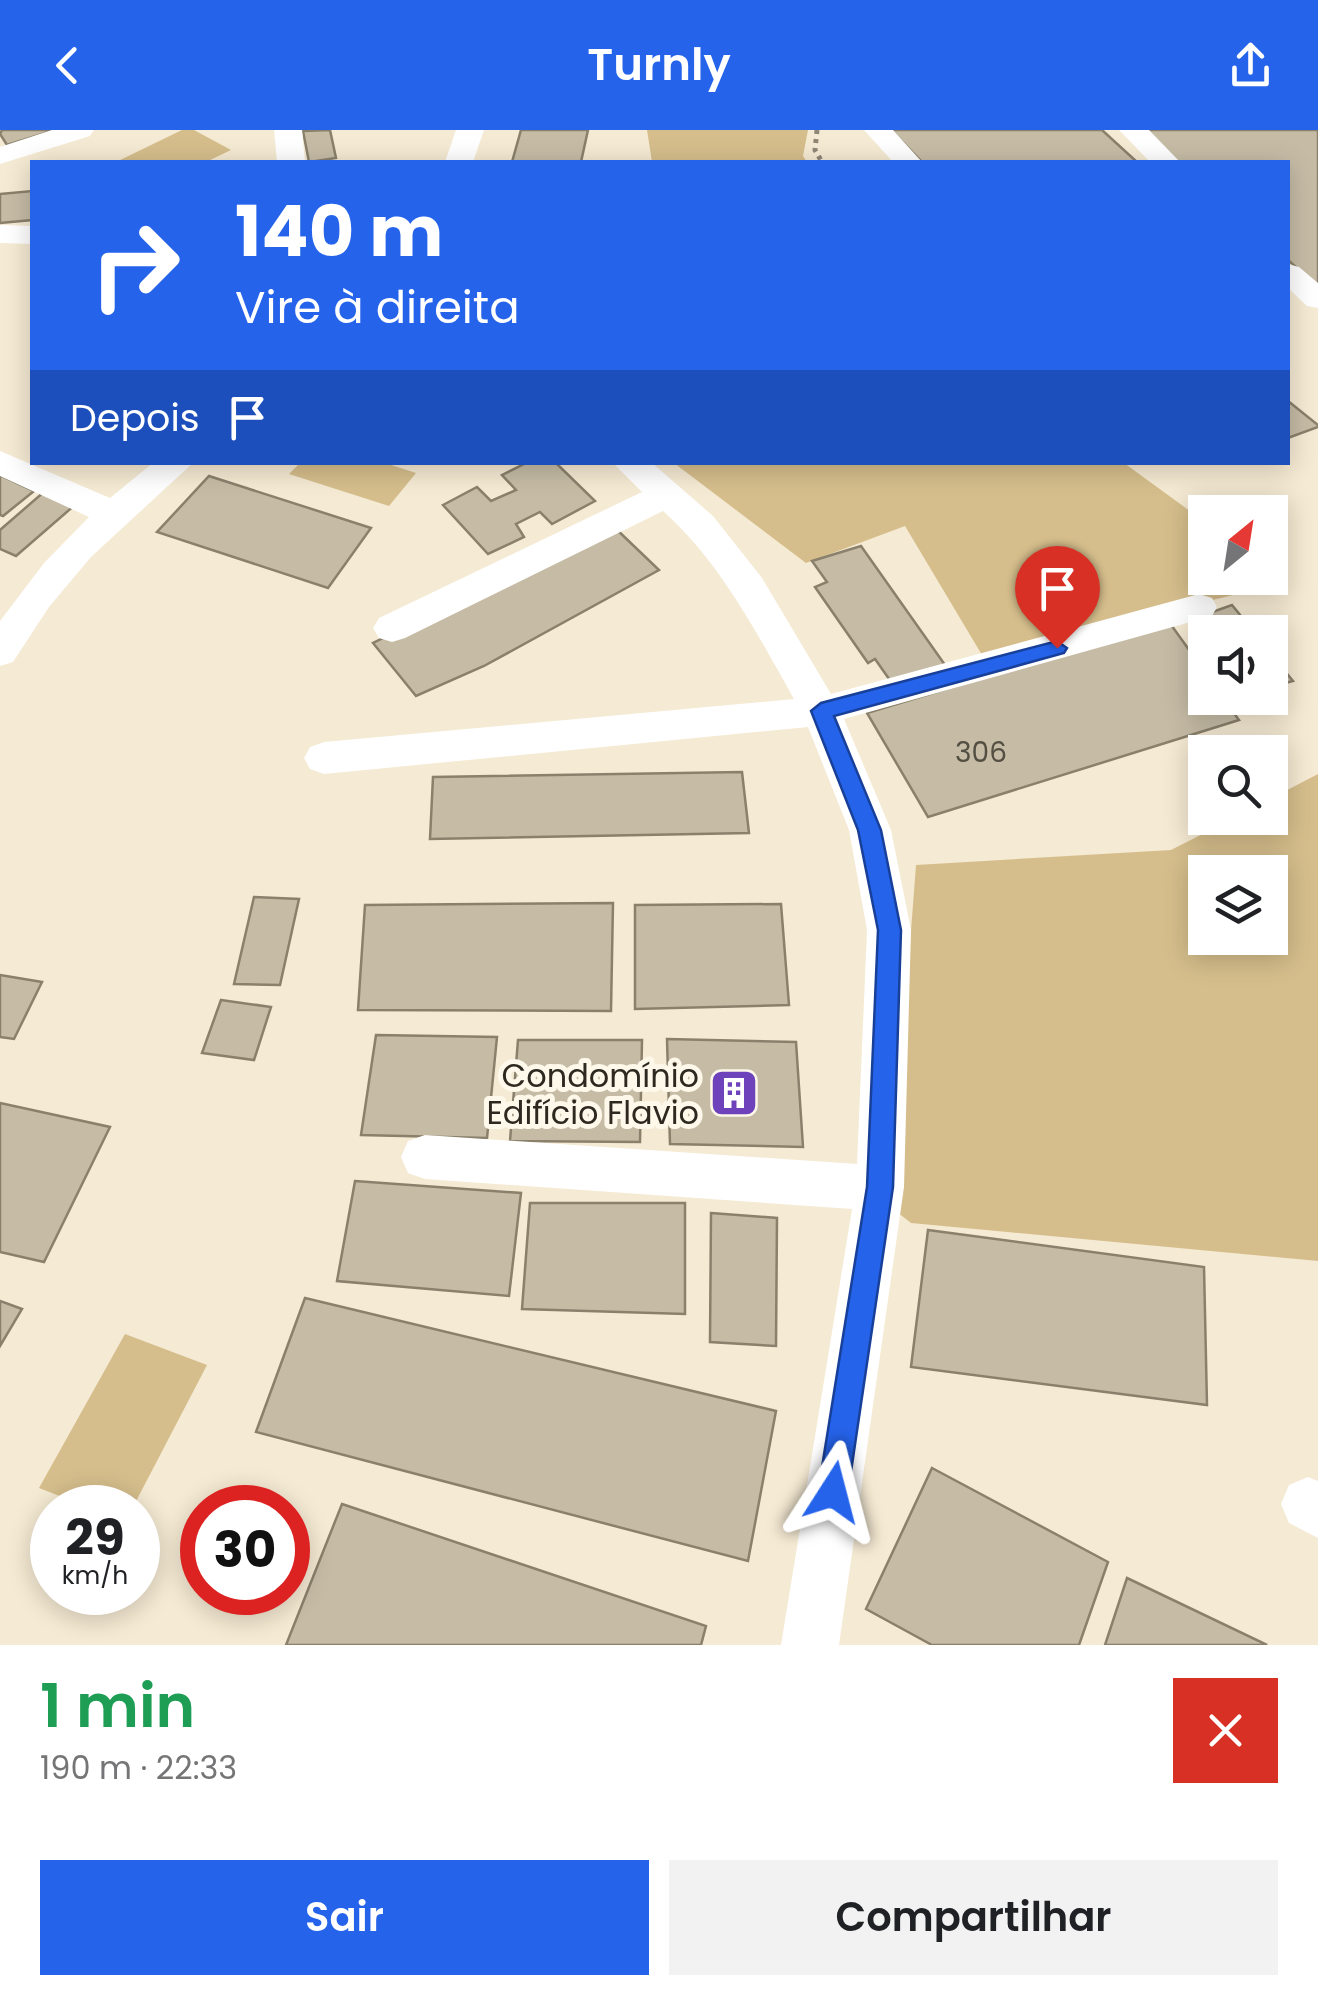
<!DOCTYPE html>
<html lang="pt">
<head>
<meta charset="utf-8">
<style>
	:root { --surface:#fff; --page:#f2f2f2; --text:#202124; --muted:#757577; --accent:#2563eb }
	body { margin:0; font-family:Poppins,sans-serif; background:var(--page); color:var(--text); height:100vh; display:flex; flex-direction:column; font-size:38px; white-space:nowrap }
	* { box-sizing:border-box; margin:0 }
	p { font-size:32px; color:var(--muted) }
	.icon { flex:none; width:55px; height:55px; fill:none; stroke:currentColor; stroke-width:2; stroke-linecap:round; stroke-linejoin:round }
	.map { position:relative; height:1515px; overflow:hidden }
	.drawer { display:flex; flex-direction:column; background:var(--surface); flex:1 }
	.drawer>* { flex:none }
	.guide { position:absolute; left:30px; top:30px; width:1260px; height:305px; border-radius:0px; box-shadow:0 5px 25px #0003; background:#2563eb; color:#fff; overflow:hidden }
	.needle { width:65px; rotate:30deg }
	.controls { position:absolute; left:1188px; top:365px; display:grid; gap:20px }
	.controls a { display:grid; place-items:center; width:100px; height:100px; border-radius:0px; background:var(--surface); box-shadow:0 5px 25px #0003; font-size:50px }
	.speed { position:absolute; left:30px; top:1355px; display:flex; gap:20px; font-size:50px; font-weight:700; text-align:center }
	.speed>* { display:grid; place-content:center; width:130px; height:130px; border-radius:50%; background:var(--surface); box-shadow:0 5px 25px #0003; line-height:1 }
	.speed small { font-size:25px; font-weight:400 }
	.speed .limit { border:15px solid #d22; background:#fff; color:#111 }
	.pin { position:absolute; display:grid; place-items:center; width:85px; height:85px; color:#fff; margin:-102px -42px; border-radius:50% 50% 50% 0; rotate:-45deg; box-shadow:0 0 10px #0007 }
	.pin .icon { rotate:45deg }
	.me { position:absolute; width:110px; margin:-55px; rotate:9deg; stroke-linejoin:round; filter:drop-shadow(0 0 8px #0008) }
	.turn { display:flex; align-items:center; gap:35px; height:210px; padding:0 40px; font-size:45px }
	.turn .icon { width:130px; height:130px; stroke-width:2.5 }
	.turn b { display:block; font-size:70px; line-height:85px }
	.then { display:flex; align-items:center; height:95px; padding:0 40px; background:#0003; gap:20px; font-size:38px }
	.round { display:grid; place-items:center; flex:none; width:105px; height:105px; border-radius:0px; background:var(--page) }
	.overview { display:flex; align-items:center; justify-content:space-between; height:170px; padding:0 40px }
	h1 { font-size:60px; font-weight:600; line-height:75px; color:#1e9e55 }
	.button { display:flex; gap:20px; margin-top:auto; padding:20px 40px }
	.button a { flex:1; height:115px; border-radius:0px; background:var(--accent); color:#fff; font-size:40px; font-weight:600; line-height:115px; text-align:center }
	.button a+a { background:var(--page); color:var(--text) }
	header { display:flex; justify-content:space-between; align-items:center; height:130px; padding:0 40px; background:var(--accent); color:#fff; font-size:45px; font-weight:600 }
	.map>svg:first-child { display:block }
</style>
</head>
<body>
<header><svg class="icon" aria-label="back" viewBox="0 0 24 24"><path d="M15 5l-7 7 7 7"/></svg>Turnly<svg class="icon" aria-label="share" viewBox="0 0 24 24"><path d="M12 15V3M7 8l5-5 5 5M5 13v7h14v-7"/></svg></header>
<div class="map">
<svg width="1318" height="1515" viewBox="0 0 1318 1515">
	<rect width="100%" height="100%" fill="#f5ead3"/>
	<g fill="#d6be8c" fill-rule="evenodd">
		<polygon points="182,0 194,0 231,20 206,32 116,32"/>
		<polygon points="647,0 808,0 803,26 807,32 652,32"/>
		<polygon points="300,333 385,333 416,343 389,376 289,344"/>
		<polygon points="674,333 1124,333 1205,392 1205,448 1270,448 1270,439 1288,452 982,525 905,396 806,433"/>
		<path d="M 1318,644 L 1318,1131 L 911,1093 L 883,1071 L 903,907 L 916,735 L 1171,720 L 1234,688 L 1270,688 L 1270,669 ZM 1205,742 L 1270,742 L 1270,808 L 1205,808 Z"/>
		<polygon points="125,1204 207,1235 133,1377 88,1377 39,1358"/>
	</g>
	<g fill="#c6bca6" stroke="#8a806c" stroke-width="2.5">
		<polygon points="55,0 7,15 0,4 2,0"/>
		<polygon points="330,0 336,28 309,32 303,1"/>
		<polygon points="521,0 588,0 581,32 512,32"/>
		<polygon points="891,0 1102,0 1137,32 922,32"/>
		<polygon points="1140,0 1318,0 1318,157 1288,130 1288,32 1177,32"/>
		<polygon points="32,61 32,90 0,93 0,64"/>
		<polygon points="1288,271 1318,295 1318,297 1288,308"/>
		<polygon points="528,332 555,332 595,371 552,394 540,382 516,394 524,407 488,424 443,375 477,357 491,371 516,360 502,345"/>
		<polygon points="0,345 34,361 3,386 0,385"/>
		<polygon points="209,346 371,398 328,458 157,402"/>
		<polygon points="45,361 76,374 16,426 0,419 0,400"/>
		<polygon points="613,396 659,440 484,536 416,566 373,513"/>
		<polygon points="861,416 945,535 894,556 875,529 868,533 815,457 827,452 812,431"/>
		<polygon points="1232,475 1254,502 1205,502 1205,512 1190,490"/>
		<polygon points="1169,492 1205,542 1205,568 1223,568 1239,590 928,687 867,583"/>
		<polygon points="1270,523 1293,551 1270,557"/>
		<polygon points="742,642 749,703 430,709 433,647"/>
		<polygon points="254,767 299,769 280,855 234,854"/>
		<polygon points="613,773 611,881 358,880 365,775"/>
		<polygon points="781,774 789,875 635,879 635,775"/>
		<polygon points="0,845 42,852 14,909 0,907"/>
		<polygon points="221,870 271,877 254,930 202,923"/>
		<polygon points="376,905 497,907 487,1008 361,1005"/>
		<polygon points="667,909 796,912 803,1017 670,1014"/>
		<polygon points="518,910 642,910 640,1012 510,1011"/>
		<polygon points="0,973 110,997 44,1132 0,1122"/>
		<polygon points="355,1051 521,1063 509,1166 337,1151"/>
		<polygon points="530,1073 685,1073 685,1184 522,1179"/>
		<polygon points="711,1083 777,1088 776,1216 710,1212"/>
		<polygon points="928,1100 1204,1137 1207,1275 911,1237"/>
		<polygon points="305,1168 776,1281 748,1431 256,1302"/>
		<polygon points="0,1171 22,1179 0,1216"/>
		<polygon points="932,1338 1108,1432 1079,1515 932,1515 866,1479"/>
		<polygon points="342,1374 706,1496 701,1515 286,1515"/>
		<polygon points="1127,1448 1267,1515 1105,1515"/>
	</g>
	<g fill="none" stroke-linecap="round" stroke-linejoin="round">
		<polyline stroke="#8e8677" stroke-width="5" stroke-dasharray="4 5" stroke-linecap="butt" points="817,0 815,20 822,32"/>
		<g fill="#fff" fill-rule="evenodd">
			<polygon points="52,0 94,0 90,6 0,34 0,17"/>
			<polygon points="274,0 302,0 305,32 277,32"/>
			<polygon points="456,0 484,0 473,32 445,32"/>
			<polygon points="864,0 893,0 922,32 893,32"/>
			<polygon points="1119,0 1149,0 1180,32 1150,32"/>
			<polygon points="0,95 32,96 32,114 0,113"/>
			<polygon points="1288,134 1299,137 1318,153 1318,178 1307,176 1288,158"/>
			<polygon points="0,321 110,368 154,332 194,332 91,427 49,477 13,532 0,536 0,491 44,433 89,387 0,346"/>
			<path d="M 612,332 L 651,332 L 713,386 L 762,448 L 831,564 L 1199,464 L 1212,468 L 1217,477 L 1212,486 L 844,589 L 891,700 L 911,800 L 904,1057 L 839,1515 L 781,1515 L 852,1079 L 425,1049 L 408,1043 L 401,1027 L 408,1011 L 425,1005 L 857,1034 L 867,800 L 849,700 L 808,597 L 324,644 L 310,639 L 304,628 L 310,617 L 324,612 L 794,569 C 756,502 721,433 663,381 L 405,508 L 392,512 L 379,508 L 373,498 L 379,488 L 642,362 Z"/>
			<polygon points="1308,1347 1318,1351 1318,1408 1289,1393 1281,1374 1289,1355"/>
		</g>
	</g>
	<polygon fill="#2563eb" stroke="#184099" stroke-width="2.5" points="1057,511 1067,518 1064,523 834,586 881,700 901,800 893,1057 848,1362 843,1373 833,1377 823,1373 818,1362 867,1057 878,800 858,700 811,581 821,573"/>
	<defs>
		<g id="building-square" transform="scale(2.5)"><rect x="-9" y="-9" width="18" height="18" rx="4" fill="#6d42ba" stroke="#fef8ea"/><path d="M-4-6H4V6H1V3H-1V6H-4ZM-2.5-4.3h1.7v1.8h-1.7ZM.8-4.3h1.7v1.8H.8ZM-2.5-1h1.7V.8h-1.7ZM.8-1h1.7V.8H.8Z" fill="#fff"/></g>
	</defs>
	<g fill-rule="evenodd">
		<use href="#building-square" x="734" y="963"/>
	</g>
	<g text-anchor="middle" dominant-baseline="central" stroke-width="10" stroke-linejoin="round" paint-order="stroke">
		<g font-size="28" fill="#534e42">
			<text x="981" y="622">306</text>
		</g>
		<g font-size="32" fill="#2d2921" stroke="#fef8ea" text-anchor="end">
			<text x="699" y="945">Condomínio<tspan x="699" dy="37">Edifício Flavio</tspan></text>
		</g>
	</g>
</svg>
<div class="controls">
<a><svg class="needle" viewBox="-14 -14 28 28"><path d="M0-13l5 13h-10z" fill="#e53935"/><path d="M0 13l5-13h-10z" fill="#757577"/></svg></a>
<a><svg class="icon" aria-label="sound" viewBox="0 0 24 24"><path d="M4 9h4l5-4v14l-5-4H4zM17 9q2 3 0 6"/></svg></a>
<a><svg class="icon" aria-label="search" viewBox="0 0 24 24"><circle cx="10" cy="10" r="6"/><path d="M15 15l6 6"/></svg></a>
<a><svg class="icon" aria-label="layers" viewBox="0 0 24 24"><path d="M12 4l9 5-9 5-9-5zM3 14l9 5 9-5"/></svg></a>
</div>
<div class="speed"><div>29<small>km/h</small></div><div class="limit">30</div></div>
<div class="pin" style="left:1057px;top:518px;background:#d93025"><svg class="icon" aria-label="arrive" viewBox="0 0 24 24"><path d="M6 21V4h12l-3 4 3 4H6"/></svg></div>
<svg class="me" style="left:833px;top:1362px" viewBox="-20 -20 40 40"><path d="M0-17L14 15 0 8-14 15z" fill="#2563eb" stroke="#fff" stroke-width="4"/></svg>
<div class="guide">
<div class="turn"><svg class="icon" aria-label="right" viewBox="0 0 24 24"><path d="M7 20v-9h11M14 6l5 5-5 5"/></svg><div><b>140 m</b>Vire à direita</div></div>
<div class="then">Depois<svg class="icon" aria-label="arrive" viewBox="0 0 24 24"><path d="M6 21V4h12l-3 4 3 4H6"/></svg></div>
</div>
</div>
<section class="drawer">
<div class="overview"><div><h1>1 min</h1><p>190 m · 22:33</p></div><a class="round" style="background:#d93025;color:#fff"><svg class="icon" aria-label="close" viewBox="0 0 24 24"><path d="M6 6l12 12M18 6L6 18"/></svg></a></div>
<div class="button"><a>Sair</a><a>Compartilhar</a></div>
</section>
</body>
</html>
